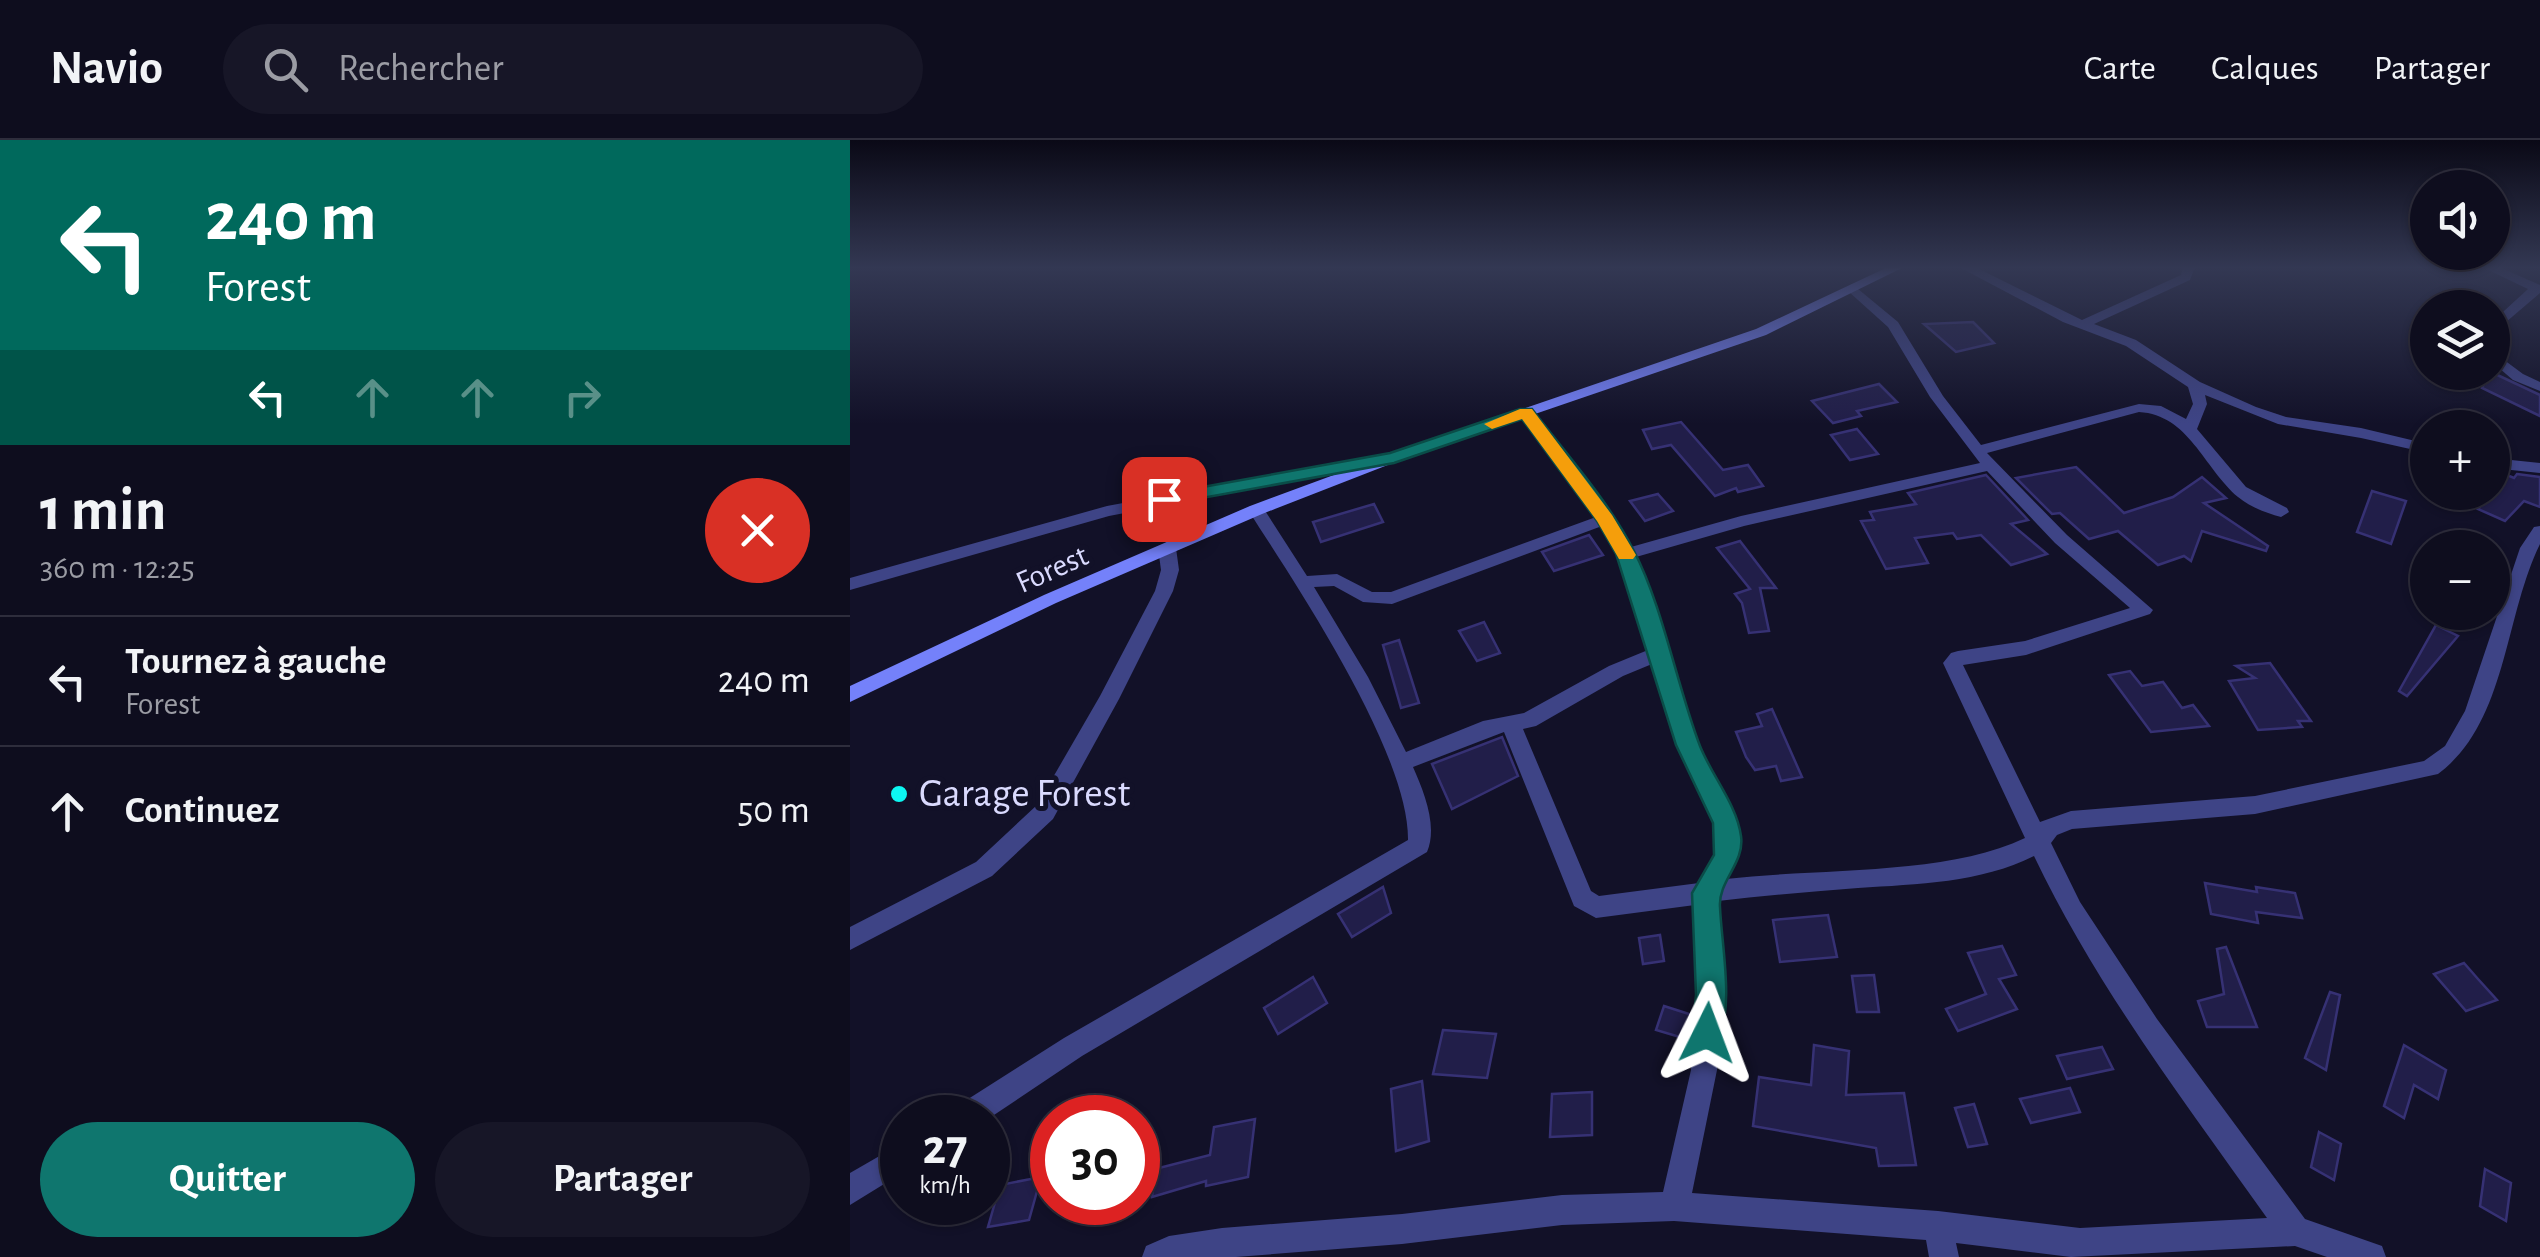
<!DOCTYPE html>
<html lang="fr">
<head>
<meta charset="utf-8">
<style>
	:root { --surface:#0e0d1e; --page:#171627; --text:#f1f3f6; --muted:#9b9ca4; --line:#2e2d3c; --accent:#0f766e }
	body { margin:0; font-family:"Alegreya Sans",sans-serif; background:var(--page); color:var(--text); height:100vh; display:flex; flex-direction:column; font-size:38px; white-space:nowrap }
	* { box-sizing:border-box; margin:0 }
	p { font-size:32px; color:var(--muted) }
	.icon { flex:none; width:55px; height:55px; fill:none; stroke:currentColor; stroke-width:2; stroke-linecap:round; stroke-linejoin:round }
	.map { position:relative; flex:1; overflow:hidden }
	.drawer { display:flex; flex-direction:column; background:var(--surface); width:850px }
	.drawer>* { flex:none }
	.guide { background:#00695c; color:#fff; overflow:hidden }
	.buttons { position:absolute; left:1560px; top:30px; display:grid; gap:20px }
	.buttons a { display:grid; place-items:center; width:100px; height:100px; border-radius:50%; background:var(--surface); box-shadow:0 2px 8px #0004,0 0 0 2px var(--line); font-size:50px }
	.speed { position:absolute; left:30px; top:955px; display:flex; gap:20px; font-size:50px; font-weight:700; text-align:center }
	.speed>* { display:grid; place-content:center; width:130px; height:130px; border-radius:50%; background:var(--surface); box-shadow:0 2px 8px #0004,0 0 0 2px var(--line); line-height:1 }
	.speed small { font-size:25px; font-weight:400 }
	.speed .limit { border:15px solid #d22; background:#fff; color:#111 }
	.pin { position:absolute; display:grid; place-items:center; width:85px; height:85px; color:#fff; margin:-42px; border-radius:20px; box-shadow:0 5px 15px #0006 }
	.me { position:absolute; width:110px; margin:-55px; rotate:3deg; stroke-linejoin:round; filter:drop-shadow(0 0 8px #0008) }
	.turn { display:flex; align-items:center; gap:35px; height:210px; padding:0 40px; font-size:45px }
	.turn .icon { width:130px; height:130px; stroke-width:2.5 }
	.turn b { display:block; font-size:70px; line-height:85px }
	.lanes { display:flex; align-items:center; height:95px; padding:0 40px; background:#0003; justify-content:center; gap:50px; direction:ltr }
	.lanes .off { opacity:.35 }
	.round { display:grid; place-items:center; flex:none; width:105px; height:105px; border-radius:52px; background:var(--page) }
	.overview { display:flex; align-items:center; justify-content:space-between; height:170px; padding:0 40px }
	h1 { font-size:60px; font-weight:600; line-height:75px }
	.action { display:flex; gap:20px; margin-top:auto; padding:20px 40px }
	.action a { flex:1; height:115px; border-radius:60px; background:var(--accent); color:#fff; font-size:40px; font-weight:600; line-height:115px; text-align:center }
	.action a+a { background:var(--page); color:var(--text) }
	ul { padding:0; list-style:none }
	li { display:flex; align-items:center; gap:30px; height:130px; padding:0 40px; border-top:2px solid var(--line) }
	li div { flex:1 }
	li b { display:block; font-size:38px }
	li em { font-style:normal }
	header { display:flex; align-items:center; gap:60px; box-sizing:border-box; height:140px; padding:0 50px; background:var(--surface); border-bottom:2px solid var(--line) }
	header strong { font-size:48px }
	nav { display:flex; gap:55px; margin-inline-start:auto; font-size:35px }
	.search { width:700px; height:90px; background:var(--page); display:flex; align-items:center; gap:25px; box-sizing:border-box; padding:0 35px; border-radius:55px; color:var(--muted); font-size:38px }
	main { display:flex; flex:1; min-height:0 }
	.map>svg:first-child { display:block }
</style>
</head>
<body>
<header>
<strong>Navio</strong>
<div class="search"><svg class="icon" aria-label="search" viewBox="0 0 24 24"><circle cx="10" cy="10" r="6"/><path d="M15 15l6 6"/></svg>Rechercher</div>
<nav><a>Carte</a><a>Calques</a><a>Partager</a></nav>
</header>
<main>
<section class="drawer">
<div class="guide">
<div class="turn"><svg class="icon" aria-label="left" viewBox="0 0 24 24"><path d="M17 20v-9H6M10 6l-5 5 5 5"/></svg><div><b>240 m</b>Forest</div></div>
<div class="lanes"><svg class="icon" aria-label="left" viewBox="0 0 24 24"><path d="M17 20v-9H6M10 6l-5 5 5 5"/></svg><svg class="icon off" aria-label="ahead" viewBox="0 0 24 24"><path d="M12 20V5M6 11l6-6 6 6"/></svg><svg class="icon off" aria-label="ahead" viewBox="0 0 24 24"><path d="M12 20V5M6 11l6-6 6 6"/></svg><svg class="icon off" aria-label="right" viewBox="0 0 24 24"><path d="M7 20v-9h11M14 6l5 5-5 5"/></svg></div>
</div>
<div class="overview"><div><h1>1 min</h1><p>360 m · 12:25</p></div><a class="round" style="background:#d93025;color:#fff"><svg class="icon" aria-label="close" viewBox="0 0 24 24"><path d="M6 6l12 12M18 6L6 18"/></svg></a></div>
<ul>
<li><svg class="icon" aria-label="left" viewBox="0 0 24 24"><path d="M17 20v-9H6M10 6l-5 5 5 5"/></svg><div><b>Tournez à gauche</b><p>Forest</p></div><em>240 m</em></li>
<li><svg class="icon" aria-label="ahead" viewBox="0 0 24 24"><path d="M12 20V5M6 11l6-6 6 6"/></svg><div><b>Continuez</b></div><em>50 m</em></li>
</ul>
<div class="action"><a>Quitter</a><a>Partager</a></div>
</section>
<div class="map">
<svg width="1690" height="1117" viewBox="0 0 1690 1117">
	<rect width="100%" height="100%" fill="#121128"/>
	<g fill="#211e49" stroke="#363174" stroke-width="2.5">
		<polygon points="1123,182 1144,203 1106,212 1074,184"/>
		<polygon points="1641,232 1690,255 1690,276 1632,248"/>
		<polygon points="1029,244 1047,262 1007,271 1011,276 983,283 962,261"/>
		<polygon points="831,282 873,330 898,325 913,346 888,352 886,348 865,356 821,305 802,309 793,290"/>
		<polygon points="1007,289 1028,314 1000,320 981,295"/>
		<polygon points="1226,327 1274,373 1323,357 1352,337 1376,358 1354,363 1418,406 1416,411 1352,391 1341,421 1334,416 1308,425 1268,391 1239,399 1210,373 1202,374 1166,338"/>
		<polygon points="1667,334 1690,337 1690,367 1674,361 1655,381 1628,369 1657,335 1664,338"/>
		<polygon points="1136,335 1178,380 1161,384 1197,414 1161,425 1131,395 1107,399 1103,393 1065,398 1078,423 1036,429 1011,381 1024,380 1020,372 1066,364 1058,353"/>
		<polygon points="1522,351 1556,361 1541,404 1507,392"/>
		<polygon points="808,354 823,371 795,381 780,361"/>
		<polygon points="524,364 533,382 471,402 463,382"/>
		<polygon points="739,395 753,415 704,431 692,412"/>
		<polygon points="890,401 926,448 910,448 919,491 899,493 892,463 885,454 900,449 867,408"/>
		<polygon points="634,482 650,513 627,521 609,491"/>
		<polygon points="1586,485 1608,496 1557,556 1549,551"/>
		<polygon points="549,500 569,563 551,568 533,505"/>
		<polygon points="1420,523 1461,581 1448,581 1452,587 1408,590 1379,541 1405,538 1386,526"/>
		<polygon points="1280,531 1292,546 1313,542 1332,568 1343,565 1359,586 1301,592 1259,535"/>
		<polygon points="922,569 952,637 931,641 926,626 905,630 896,617 886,592 912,586 907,574"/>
		<polygon points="652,597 668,636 602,669 582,624"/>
		<polygon points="1355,743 1407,752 1406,747 1445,753 1452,778 1406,772 1408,783 1361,774"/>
		<polygon points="533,747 541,773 502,797 488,774"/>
		<polygon points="978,775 987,817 930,822 923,780"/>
		<polygon points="810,795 814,821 793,824 789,798"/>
		<polygon points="1152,806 1166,835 1149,839 1167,869 1108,891 1096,869 1136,854 1118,813"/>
		<polygon points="1376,807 1407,887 1357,887 1348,861 1374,854 1367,809"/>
		<polygon points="1614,823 1628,839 1647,860 1616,871 1584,834"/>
		<polygon points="1024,835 1029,872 1007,872 1002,836"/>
		<polygon points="463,837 477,863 428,894 414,868"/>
		<polygon points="1480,852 1490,855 1476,930 1455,918"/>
		<polygon points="814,866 842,875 840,900 806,890"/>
		<polygon points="593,890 646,894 637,938 583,934"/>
		<polygon points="964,905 999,911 996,955 1054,953 1066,1025 1029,1026 1026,1008 903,986 909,937 961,945"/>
		<polygon points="1554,905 1596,930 1588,959 1564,945 1554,978 1534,966"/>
		<polygon points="1252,907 1263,929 1217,939 1207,916"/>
		<polygon points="572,941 579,1001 546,1011 541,949"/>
		<polygon points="1220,948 1230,972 1181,983 1170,959"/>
		<polygon points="742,952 742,995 700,997 702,954"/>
		<polygon points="1124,964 1137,1004 1118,1007 1105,968"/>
		<polygon points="405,979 398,1037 356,1046 356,1041 302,1057 305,1029 360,1015 364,987"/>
		<polygon points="1469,992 1491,1004 1484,1040 1461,1027"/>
		<polygon points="1635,1029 1661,1043 1656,1081 1630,1066"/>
		<polygon points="191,1037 179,1080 138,1087 150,1045"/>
	</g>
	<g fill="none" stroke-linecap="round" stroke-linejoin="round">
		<g fill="#3e4486" fill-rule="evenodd">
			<path d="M 1109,127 L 1125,127 L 1232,180 L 1331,135 L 1333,127 L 1345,127 L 1340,140 L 1244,184 L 1286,200 L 1350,242 L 1406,267 L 1436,277 L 1511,288 L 1578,304 L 1578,313 L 1511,298 L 1428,284 L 1355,255 L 1357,264 L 1347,289 L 1396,347 L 1437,368 L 1439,372 L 1431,377 C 1416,373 1400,367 1388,357 C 1353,327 1339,275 1289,272 L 1137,313 L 1217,395 L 1303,470 L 1300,474 L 1176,515 L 1113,525 L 1190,682 L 1221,671 L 1405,656 L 1574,621 L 1595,606 L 1615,571 L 1670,408 L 1684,387 L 1690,386 L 1690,404 C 1654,477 1657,583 1588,634 L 1405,674 L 1222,689 L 1207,695 L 1201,703 L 1230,762 L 1307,879 L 1455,1079 L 1532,1106 L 1536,1117 L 1477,1117 L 1445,1106 L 1221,1117 L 1106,1103 L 1109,1117 L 1079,1117 L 1076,1100 L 824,1081 L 712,1085 L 552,1104 L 386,1117 L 292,1117 L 296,1106 L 319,1096 L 372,1088 L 552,1074 L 712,1055 L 813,1052 L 841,930 L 847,855 L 845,765 L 746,778 L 724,766 L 654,592 L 563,627 C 574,652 588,686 577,712 L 232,916 L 138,979 L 100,978 L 104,968 L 214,898 L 558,700 C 559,613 447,446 398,370 L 400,366 L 412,366 L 457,436 L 487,434 L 522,452 L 541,452 L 746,377 L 669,273 L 676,269 L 681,270 L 762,375 L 781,407 L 891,376 L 1130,323 L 1080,257 L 1038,187 L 998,151 L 996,148 L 1002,144 L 1048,182 L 1093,256 L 1131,305 L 1289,264 L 1311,266 L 1336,279 L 1343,264 L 1338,247 L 1276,206 L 1213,182 ZM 1137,331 L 1205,403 L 1280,468 L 1175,501 L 1108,511 L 1101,513 L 1093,523 L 1175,698 C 1096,736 966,728 876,739 L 888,717 L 889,689 L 848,605 L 786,417 L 894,386 ZM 752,386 L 767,414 L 798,510 L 759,526 L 674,573 L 633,581 L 556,612 L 518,537 L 464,447 L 484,446 L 513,462 L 542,464 ZM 802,524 L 828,605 L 867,689 L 866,715 L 849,743 L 749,756 L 741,751 L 673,589 L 686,586 L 773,536 ZM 1184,716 C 1246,846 1334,961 1417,1078 L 1230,1088 L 1088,1071 L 842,1053 L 867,930 L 873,855 L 868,761 C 915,755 961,752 1008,748 C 1068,744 1130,743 1184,716 Z"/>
			<polygon points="1632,127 1649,127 1690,145 1690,153 1642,194 1642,182 1678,149"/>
			<polygon points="1642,211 1673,234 1690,242 1690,251 1663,240 1642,222"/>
			<polygon points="542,313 547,315 547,321 259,376 0,450 0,438 257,366"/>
			<polygon points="1642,318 1690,323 1690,333 1642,328"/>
			<polygon points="317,402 326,408 329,430 323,451 269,559 203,679 142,736 0,810 0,787 126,722 187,665 250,556 305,451 311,430 308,408"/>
			<polygon points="52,1003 52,1033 0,1065 0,1033"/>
		</g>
		<polygon fill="#7481fa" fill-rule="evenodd" points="1038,127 1054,127 916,195 548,321 412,374 206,463 0,562 0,546 194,455 400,366 538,315 906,189"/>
	</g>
	<linearGradient id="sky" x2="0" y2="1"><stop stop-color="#0a0916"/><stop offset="0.45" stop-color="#333853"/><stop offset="1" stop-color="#333853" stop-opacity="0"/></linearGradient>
	<rect width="1690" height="284" fill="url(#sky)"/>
	<path fill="#0f766e" stroke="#0a4d48" stroke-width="2.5" d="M 670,269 L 682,269 C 717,315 758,360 784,411 C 813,467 827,546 850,606 C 862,636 887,665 891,696 C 895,723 868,741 870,767 C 872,809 884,864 868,903 L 857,908 L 847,903 L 842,893 L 846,855 L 842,753 L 864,715 L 863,683 L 826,605 L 766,414 L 747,381 L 672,279 L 544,323 L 314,365 L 305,359 L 314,354 L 540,313 Z"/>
	<polygon fill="#f59e0b" points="670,269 682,269 762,375 786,415 783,419 769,419 747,381 672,279 642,289 634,284"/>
	<circle fill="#0df7f2" stroke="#121128" stroke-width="4" cx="49" cy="654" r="10"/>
	<g text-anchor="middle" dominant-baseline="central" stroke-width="10" stroke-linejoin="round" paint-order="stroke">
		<g font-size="32" fill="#dadafe" stroke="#121128">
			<text transform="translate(202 429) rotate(-24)">Forest</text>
		</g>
		<g font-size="40" fill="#dadafe" stroke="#121128" text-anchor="start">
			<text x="69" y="654">Garage Forest</text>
		</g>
	</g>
</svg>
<div class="buttons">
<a><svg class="icon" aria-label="sound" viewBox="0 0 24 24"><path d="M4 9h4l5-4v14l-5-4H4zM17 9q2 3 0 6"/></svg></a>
<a><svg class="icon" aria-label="layers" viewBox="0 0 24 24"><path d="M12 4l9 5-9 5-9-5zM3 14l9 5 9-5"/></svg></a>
<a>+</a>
<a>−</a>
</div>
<div class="speed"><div>27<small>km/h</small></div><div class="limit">30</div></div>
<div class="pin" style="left:314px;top:359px;background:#d93025"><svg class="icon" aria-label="arrive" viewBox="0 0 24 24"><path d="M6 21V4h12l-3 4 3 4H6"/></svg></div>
<svg class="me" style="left:857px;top:893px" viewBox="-20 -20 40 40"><path d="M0-17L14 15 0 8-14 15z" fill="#0f766e" stroke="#fff" stroke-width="4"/></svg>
</div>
</main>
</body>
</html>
